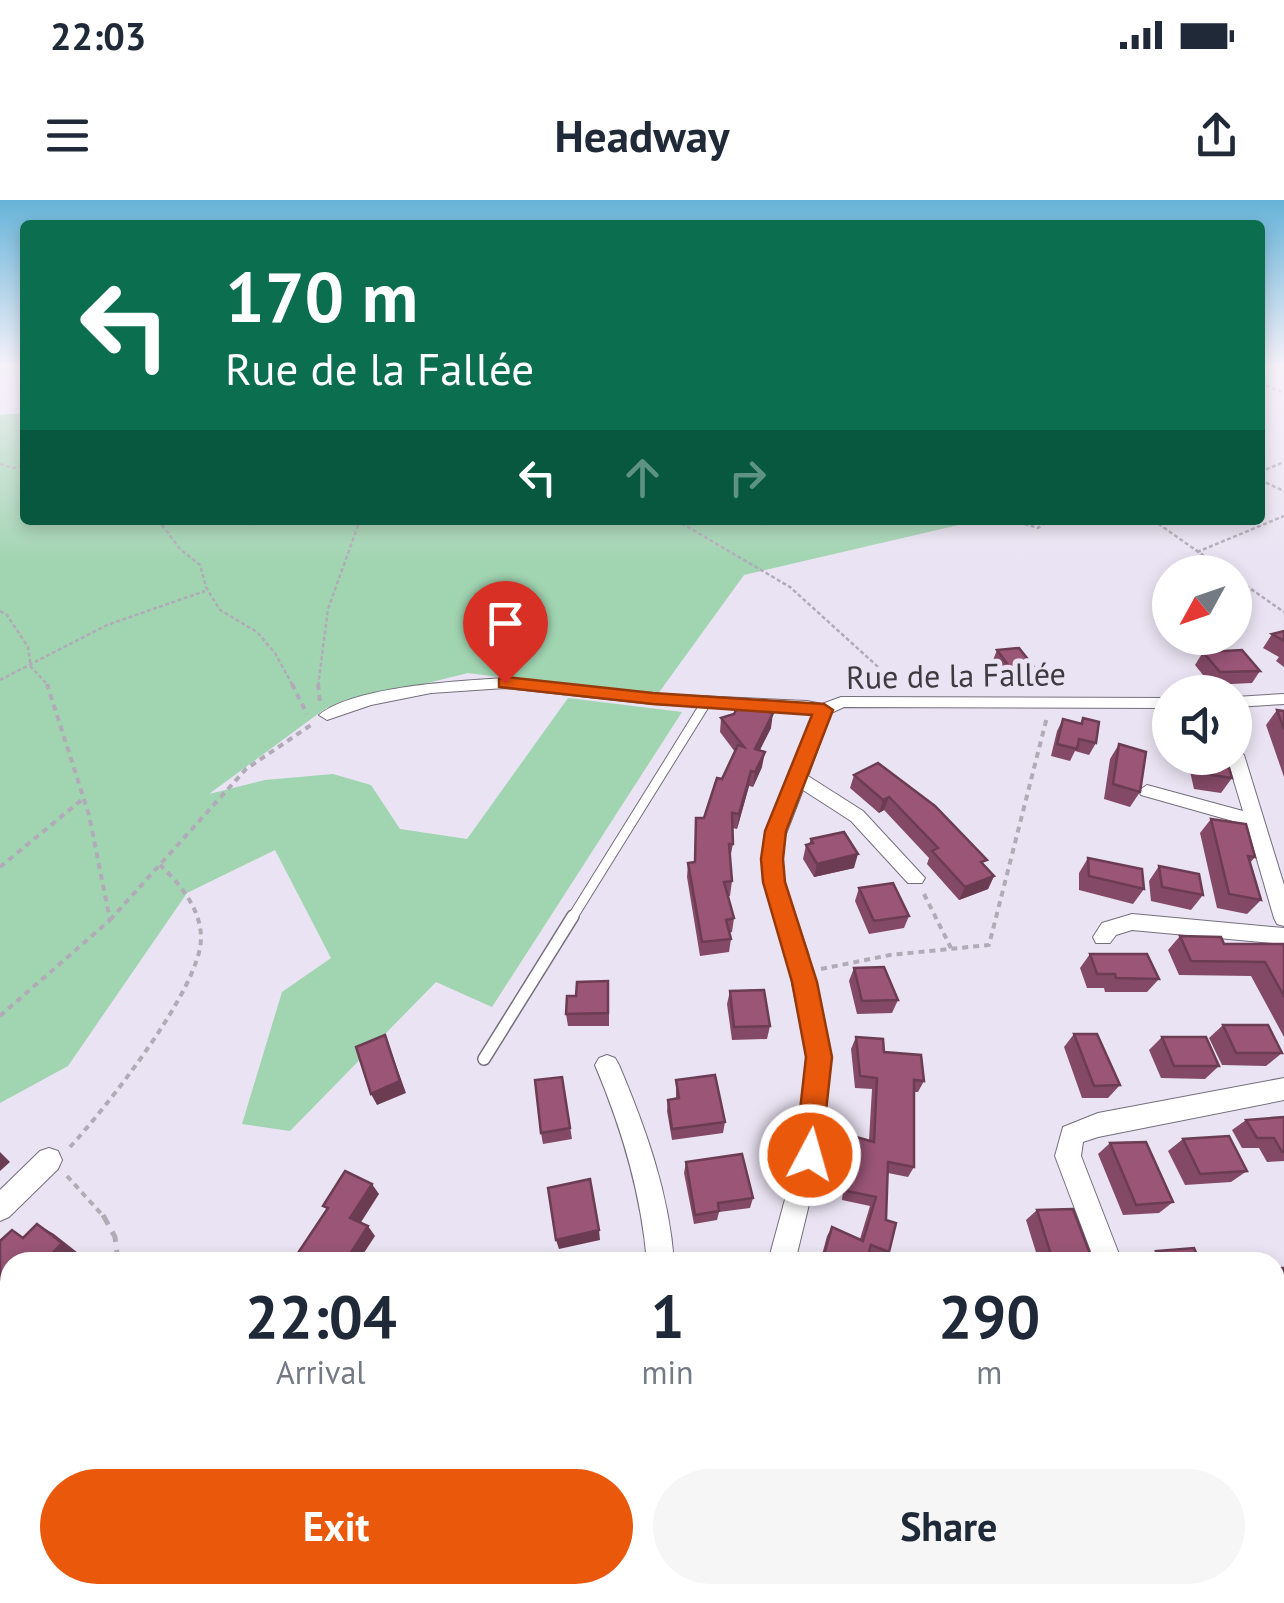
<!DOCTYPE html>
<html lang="en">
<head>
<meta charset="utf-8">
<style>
	:root { --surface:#fff; --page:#f6f6f7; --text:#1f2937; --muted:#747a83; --accent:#ea580c }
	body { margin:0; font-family:"PT Sans",sans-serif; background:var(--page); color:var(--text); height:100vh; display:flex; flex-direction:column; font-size:38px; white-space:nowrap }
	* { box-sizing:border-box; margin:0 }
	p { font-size:32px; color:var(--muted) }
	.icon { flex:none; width:55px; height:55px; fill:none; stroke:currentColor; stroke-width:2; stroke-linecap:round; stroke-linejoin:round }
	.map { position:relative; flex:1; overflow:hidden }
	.drawer { position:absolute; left:0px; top:1052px; width:1285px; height:352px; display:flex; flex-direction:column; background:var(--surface); border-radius:30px 30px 0 0; box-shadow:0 5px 15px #0003 }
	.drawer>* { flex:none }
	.guide { position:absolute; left:20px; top:20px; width:1245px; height:305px; border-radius:10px; box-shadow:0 5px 15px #0003; background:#0b6e4f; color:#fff; overflow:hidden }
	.needle { width:65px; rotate:230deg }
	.controls { position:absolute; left:1152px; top:355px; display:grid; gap:20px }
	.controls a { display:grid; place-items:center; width:100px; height:100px; border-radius:50%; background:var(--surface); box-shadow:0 5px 15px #0003; font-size:50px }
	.pin { position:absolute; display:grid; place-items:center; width:85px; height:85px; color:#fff; margin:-102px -42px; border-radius:50% 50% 50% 0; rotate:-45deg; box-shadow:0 0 10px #0007 }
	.pin .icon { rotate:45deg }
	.me { position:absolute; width:110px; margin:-55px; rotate:6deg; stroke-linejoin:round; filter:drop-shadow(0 0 8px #0008) }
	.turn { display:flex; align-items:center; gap:35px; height:210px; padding:0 40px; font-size:45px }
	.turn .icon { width:130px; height:130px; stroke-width:2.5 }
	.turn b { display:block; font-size:70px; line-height:85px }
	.lanes { display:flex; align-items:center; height:95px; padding:0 40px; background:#0003; justify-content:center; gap:50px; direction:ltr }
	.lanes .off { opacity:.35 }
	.eta { display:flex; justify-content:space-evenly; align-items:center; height:170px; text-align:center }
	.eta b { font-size:60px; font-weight:800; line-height:70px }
	.cta { display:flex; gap:20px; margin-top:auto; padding:20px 40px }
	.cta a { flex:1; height:115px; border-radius:60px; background:var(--accent); color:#fff; font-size:40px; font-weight:800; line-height:115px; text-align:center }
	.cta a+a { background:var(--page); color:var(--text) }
	.status { display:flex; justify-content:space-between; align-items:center; height:70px; padding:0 50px; background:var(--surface); direction:ltr }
	.status svg { height:28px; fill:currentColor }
	header { display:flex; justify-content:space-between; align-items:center; height:130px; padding:0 40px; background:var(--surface); font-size:45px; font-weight:800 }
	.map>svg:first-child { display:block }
</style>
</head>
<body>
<div class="status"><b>22:03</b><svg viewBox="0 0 49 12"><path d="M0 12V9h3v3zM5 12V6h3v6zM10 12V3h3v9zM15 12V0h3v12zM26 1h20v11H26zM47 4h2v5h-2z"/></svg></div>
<header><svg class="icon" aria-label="menu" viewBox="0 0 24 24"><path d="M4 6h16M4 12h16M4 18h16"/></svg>Headway<svg class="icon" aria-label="share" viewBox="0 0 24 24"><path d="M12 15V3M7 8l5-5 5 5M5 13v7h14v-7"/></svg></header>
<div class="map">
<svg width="1284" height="1403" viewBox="0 0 1284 1403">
	<rect width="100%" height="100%" fill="#eae3f3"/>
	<polygon fill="#a1d4b1" points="25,213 25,320 980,320 744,375 655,498 468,473 326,508 209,594 265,580 333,574 371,585 400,629 467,639 568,498 682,512 492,807 436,782 290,931 242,924 282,792 331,758 275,650 187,693 68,866 0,903 0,215"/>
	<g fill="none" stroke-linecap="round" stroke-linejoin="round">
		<g stroke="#756f7d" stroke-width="11">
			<polyline id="lane-far1" points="572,718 707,501"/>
		</g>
		<g stroke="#756f7d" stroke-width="14">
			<polyline id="lane" points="484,859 573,716"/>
		</g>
		<g stroke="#756f7d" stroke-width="2">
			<g id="street">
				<path d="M 505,478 L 653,494 L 807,501 L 822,504 L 841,497 L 1170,498 L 1170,508 L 844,507 L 831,513 L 808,576 L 863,611 L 925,678 L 922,683 L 908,683 L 851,621 L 803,590 L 781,647 L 784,682 L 808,753 L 831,857 L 821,955 L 795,1062 L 768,1062 L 797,955 L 807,857 L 786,753 L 764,682 L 763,647 L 815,513 L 653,504 L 505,488 L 431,493 L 371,505 L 327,520 L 319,515 C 354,486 459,481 505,478 Z"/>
				<polygon points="1284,494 1284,504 1235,507 1235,497"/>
				<polygon points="1235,549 1244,555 1284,685 1284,726 1277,724 1274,718 1247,625 1141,595 1138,591 1147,585 1243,611 1227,558 1235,558"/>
				<polygon points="1132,714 1284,728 1284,744 1132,730 1116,735 1110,743 1096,743 1093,737 1102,723"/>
				<path d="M 607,855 L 615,858 L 619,865 C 646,929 669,993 674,1062 L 647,1062 C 641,992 622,929 595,865 L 599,858 Z"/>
				<polygon points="1284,878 1284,900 1098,937 1083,942 1081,956 1122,1062 1095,1062 1055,956 1063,927 1098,913"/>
				<polygon points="49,948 58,951 62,960 58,969 9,1017 0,1021 0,990 40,951"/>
				<polygon points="1275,1145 1284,1146 1284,1176 1275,1175"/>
				<polygon points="10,1314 10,1346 0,1350 0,1318"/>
				<polygon points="239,1395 273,1395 272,1403 238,1403"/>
				<polygon points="470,1395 510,1395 507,1403 467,1403"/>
				<rect x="1148" y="1395" width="34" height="8"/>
			</g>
		</g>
		<g stroke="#b1abb8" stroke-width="2.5" stroke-dasharray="4 2.5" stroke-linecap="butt">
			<polyline points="1260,166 1284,173"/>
			<polyline points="1260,183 1284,193"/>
			<polyline points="0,264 13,268 25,265"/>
			<polyline points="1260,272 1284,262"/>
			<polyline points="1260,280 1284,291"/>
			<polyline points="158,320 180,349 200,365 206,387 220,410 257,432 275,453 293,486"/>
			<polyline points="676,320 790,387 898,485"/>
			<polyline points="1012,320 1038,328 1048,320"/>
			<polyline points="1153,320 1227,372"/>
			<polyline points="1197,352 1284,316"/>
			<polyline points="1235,378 1284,412"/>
			<polyline points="0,411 7,415 28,447 31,467 49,486"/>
			<polyline points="0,480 107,425 205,391"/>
			<polyline points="318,486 328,409 360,320"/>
		</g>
		<g stroke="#b1abb8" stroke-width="4" stroke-dasharray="6 5" stroke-linecap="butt">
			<polyline points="292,484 307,514"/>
			<polyline points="318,484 320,502"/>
			<polyline points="0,667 84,598"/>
			<polyline points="924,694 951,748"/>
			<polyline points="110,720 246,569 314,523"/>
			<polyline points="821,769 890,755 989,745 1047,517"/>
			<polyline points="0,816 110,720 89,615 47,484"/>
			<path d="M 70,947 C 105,909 201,788 201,738 C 201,709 180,684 160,665"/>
			<polyline points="67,976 105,1018"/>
		</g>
		<g stroke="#b1abb8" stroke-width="5" stroke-dasharray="11 8" stroke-linecap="butt">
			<polyline points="103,1015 115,1037 118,1062"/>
			<polyline points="50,1403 52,1395"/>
		</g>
		<use href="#lane-far1" stroke="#fff" stroke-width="9"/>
		<use href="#lane" stroke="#fff" stroke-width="11"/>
		<use href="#street" fill="#fff" fill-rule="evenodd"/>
	</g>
	<g fill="#844966">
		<polygon points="1284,431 1284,467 1276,461 1279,457 1263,448 1272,434"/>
		<polygon points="997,450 1034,467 1027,482 1005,484 991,465"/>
		<polygon points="1203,452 1260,471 1252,483 1211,485 1195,465"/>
		<polygon points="1277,510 1284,511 1284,577 1266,525"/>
		<polygon points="721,518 771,528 759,551 762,567 753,587 749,586 737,629 732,628 733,644 730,659 732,681 730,696 728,696 734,718 732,732 729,733 731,739 729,752 700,756 687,677 688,663 694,662 696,618 704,618 735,552 720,532"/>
		<polygon points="1083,518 1096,543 1089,555 1075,551 1070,561 1051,556 1057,531 1063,519 1080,523"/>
		<polygon points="1119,544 1140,592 1130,607 1104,599 1110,559"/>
		<polygon points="1187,558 1226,558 1232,578 1221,593 1194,589"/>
		<polygon points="878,563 994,676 988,689 959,700 927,664 929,658 884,610 879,613 850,588 854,575"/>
		<polygon points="1211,619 1255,657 1250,663 1261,700 1247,714 1217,708 1200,633"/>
		<polygon points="811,639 854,668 814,677 803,659 806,645 809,644"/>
		<polygon points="1088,658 1144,689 1133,704 1079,690 1079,673"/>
		<polygon points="1159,666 1203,695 1191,710 1151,701 1149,681"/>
		<polygon points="859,688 909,716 904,728 869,734 855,701"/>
		<polygon points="1180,736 1224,744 1284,744 1284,837 1251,776 1179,775 1168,750"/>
		<polygon points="1090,754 1159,779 1147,792 1105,792 1104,788 1087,788 1080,768"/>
		<polygon points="854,768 898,800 892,813 857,814 849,781"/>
		<polygon points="730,791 770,826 767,839 732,840 727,804"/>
		<polygon points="609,794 609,826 568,826 566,814"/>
		<polygon points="1223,825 1282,853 1266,866 1222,865 1209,838"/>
		<polygon points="1074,834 1120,885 1108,898 1082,898 1064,847"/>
		<polygon points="856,837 884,852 924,881 918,892 914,892 914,967 908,977 888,973 886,1020 889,1052 882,1060 868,1054 866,1062 820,1062 827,1036 832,1027 860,1039 870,1006 842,1000 848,947 853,936 869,940 872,889 855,888 851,849"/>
		<polygon points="1162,837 1219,866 1205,879 1161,878 1149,850"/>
		<polygon points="562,877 572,939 543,944 541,933"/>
		<polygon points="676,880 725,922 723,933 672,940 667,911 668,900 676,899"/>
		<polygon points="1284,917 1284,961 1267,962 1259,948 1242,948 1232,930 1246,920"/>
		<polygon points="1183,939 1247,971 1231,982 1185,985 1168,951"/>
		<polygon points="1110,943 1173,1002 1159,1013 1123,1015 1098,954"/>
		<polygon points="686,962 753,998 750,1008 719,1012 717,1020 694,1024 684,973"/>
		<polygon points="1037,1010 1092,1059 1088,1062 1039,1062 1026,1020"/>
		<polygon points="1156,1051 1200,1062 1142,1062 1141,1060"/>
		<polygon points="1275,1068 1284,1068 1284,1117 1275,1118"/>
		<polygon points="1284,1199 1284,1250 1275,1205 1275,1201"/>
		<polygon points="1213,1395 1275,1395 1284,1403 1214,1403"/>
	</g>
	<g fill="#6c3c53">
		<polygon points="773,513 771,528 753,564 755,549"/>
		<polygon points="765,552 762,567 753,587 755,572"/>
		<polygon points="751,571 749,586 737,629 739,614"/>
		<polygon points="889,597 884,610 879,613 883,600"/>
		<polygon points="858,654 854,668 814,677 817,664"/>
		<polygon points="994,676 988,689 959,700 965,687"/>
		<polygon points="385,835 406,893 377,905 371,894"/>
		<polygon points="0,952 10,962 0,971"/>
		<polygon points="372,984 379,994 358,1027 350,1018"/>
		<polygon points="37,1024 54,1034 78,1053 69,1062 46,1062"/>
		<polygon points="368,1026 375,1036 358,1062 345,1062"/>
		<polygon points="599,1030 600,1040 559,1049 556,1040"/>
		<polygon points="10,1097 10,1119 0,1115 0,1107"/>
		<polygon points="10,1259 10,1270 0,1273 0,1263"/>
		<polygon points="134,1395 148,1395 127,1403 112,1403"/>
		<polygon points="340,1395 349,1395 341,1403 332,1403"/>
	</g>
	<g fill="#9a5577" stroke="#6c3c53" stroke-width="2.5">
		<polygon points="1284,431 1284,441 1272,434"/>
		<polygon points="1019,448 1034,467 1011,469 997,450"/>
		<polygon points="1242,450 1260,471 1220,472 1203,452"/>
		<polygon points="739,505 773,513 755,549 765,552 755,572 751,571 739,614 732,613 733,644 729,644 732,681 724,682 734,718 726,720 731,739 702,742 688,663 695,662 696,618 704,618 717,578 722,579 738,545 744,547 721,518 734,514"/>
		<polygon points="1277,510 1284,511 1284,529"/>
		<polygon points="1083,518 1099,522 1096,543 1079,539 1077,549 1057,544 1063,519 1082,524"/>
		<polygon points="1119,544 1146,552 1140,592 1113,584"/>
		<polygon points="1201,558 1226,558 1232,578 1205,574"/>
		<polygon points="878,563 935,606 987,660 981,662 994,676 965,687 932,651 938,648 889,597 883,600 854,575"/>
		<polygon points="1211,619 1246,624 1255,657 1248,656 1261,700 1229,694"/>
		<polygon points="844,632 858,654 817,664 806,645 813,643 811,639"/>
		<polygon points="1088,658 1142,669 1144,689 1089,676"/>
		<polygon points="1159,666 1199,674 1203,695 1162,687"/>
		<polygon points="893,683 909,716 874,721 859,688"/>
		<polygon points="1180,736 1221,737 1224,744 1284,744 1284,796 1265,762 1191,761"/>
		<polygon points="1090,754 1147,754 1159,779 1116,778 1115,774 1097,774"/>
		<polygon points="884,767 898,800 862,801 854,768"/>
		<polygon points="608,781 608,813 566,814 567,796 576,796 577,782"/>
		<polygon points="764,790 770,826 734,827 730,791"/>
		<polygon points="1223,825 1268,825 1282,853 1236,853"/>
		<polygon points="1074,834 1097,834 1120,885 1094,886"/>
		<polygon points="385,835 400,881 371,894 356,847"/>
		<polygon points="856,837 883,839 884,852 921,855 924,881 914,880 914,967 888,962 886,1020 896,1023 889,1052 871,1045 866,1062 822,1062 832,1027 863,1041 876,997 847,991 853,936 874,942 877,878 860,876"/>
		<polygon points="1162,837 1206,837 1219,866 1174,866"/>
		<polygon points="715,875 725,922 672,929 668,900 679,898 676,880"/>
		<polygon points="562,877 570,928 541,933 535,880"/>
		<polygon points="1284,917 1284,952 1282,952 1274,938 1257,938 1246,920"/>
		<polygon points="1229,936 1247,971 1200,974 1183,939"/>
		<polygon points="1146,942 1173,1002 1136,1005 1110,943"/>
		<polygon points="742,954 753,998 718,1003 719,1011 695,1015 686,962"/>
		<polygon points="345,971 372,984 350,1018 368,1026 345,1062 292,1062 328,1008 323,1006"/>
		<polygon points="590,979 599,1030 556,1040 548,988"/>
		<polygon points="1073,1009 1092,1059 1053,1061 1037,1010"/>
		<polygon points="37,1024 62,1043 47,1059 46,1062 10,1062 10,1097 0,1107 0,1041 12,1030 23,1038"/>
		<polygon points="1194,1048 1200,1062 1161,1062 1156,1051"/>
		<polygon points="1275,1068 1284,1068 1284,1111 1275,1112"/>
		<polygon points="10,1208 10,1259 0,1263 0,1211"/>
		<polygon points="1275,1341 1284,1403 1235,1403 1233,1395 1275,1395"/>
		<polygon points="70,1395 134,1395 112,1403 69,1403"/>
		<polygon points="317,1395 340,1395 332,1403 321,1403"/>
	</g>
	<linearGradient id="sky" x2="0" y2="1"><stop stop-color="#66b3d8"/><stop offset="0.46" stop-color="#f6f2fa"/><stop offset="1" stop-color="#f6f2fa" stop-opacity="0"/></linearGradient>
	<rect width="1284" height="362" fill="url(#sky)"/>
	<polygon fill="#ea580c" stroke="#983908" stroke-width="2.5" points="505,477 653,493 824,504 833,510 786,631 783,659 785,682 817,782 832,857 820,965 810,969 799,965 795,955 806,857 792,782 763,682 761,659 765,631 812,515 653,504 499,487 499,479"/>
	<g text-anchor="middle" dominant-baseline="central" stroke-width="10" stroke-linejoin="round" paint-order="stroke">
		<g font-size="32" fill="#3d3a40" stroke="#eae3f3">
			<text transform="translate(956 475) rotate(-1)">Rue de la Fallée</text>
		</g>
	</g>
</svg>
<div class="controls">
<a><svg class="needle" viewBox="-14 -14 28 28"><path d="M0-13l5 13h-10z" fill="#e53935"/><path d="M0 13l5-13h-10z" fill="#747a83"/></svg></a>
<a><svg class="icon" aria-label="sound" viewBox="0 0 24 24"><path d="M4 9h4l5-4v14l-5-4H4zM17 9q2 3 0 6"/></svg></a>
</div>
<div class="pin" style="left:505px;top:483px;background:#d93025"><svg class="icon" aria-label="arrive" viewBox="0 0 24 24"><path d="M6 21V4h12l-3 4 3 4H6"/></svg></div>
<svg class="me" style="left:810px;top:955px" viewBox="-20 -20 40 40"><circle r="17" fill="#ea580c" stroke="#fff" stroke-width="3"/><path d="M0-11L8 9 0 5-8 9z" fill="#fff"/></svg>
<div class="guide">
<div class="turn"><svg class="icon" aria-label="left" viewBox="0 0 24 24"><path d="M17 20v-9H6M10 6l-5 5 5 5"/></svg><div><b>170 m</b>Rue de la Fallée</div></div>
<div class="lanes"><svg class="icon" aria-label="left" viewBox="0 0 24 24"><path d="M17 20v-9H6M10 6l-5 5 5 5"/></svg><svg class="icon off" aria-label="ahead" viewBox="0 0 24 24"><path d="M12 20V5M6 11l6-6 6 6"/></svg><svg class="icon off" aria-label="right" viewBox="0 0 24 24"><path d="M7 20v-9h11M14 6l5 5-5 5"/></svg></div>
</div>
<section class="drawer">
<div class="eta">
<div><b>22:04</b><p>Arrival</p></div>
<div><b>1</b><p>min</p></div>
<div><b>290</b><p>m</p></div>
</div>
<div class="cta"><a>Exit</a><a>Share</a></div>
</section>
</div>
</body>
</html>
